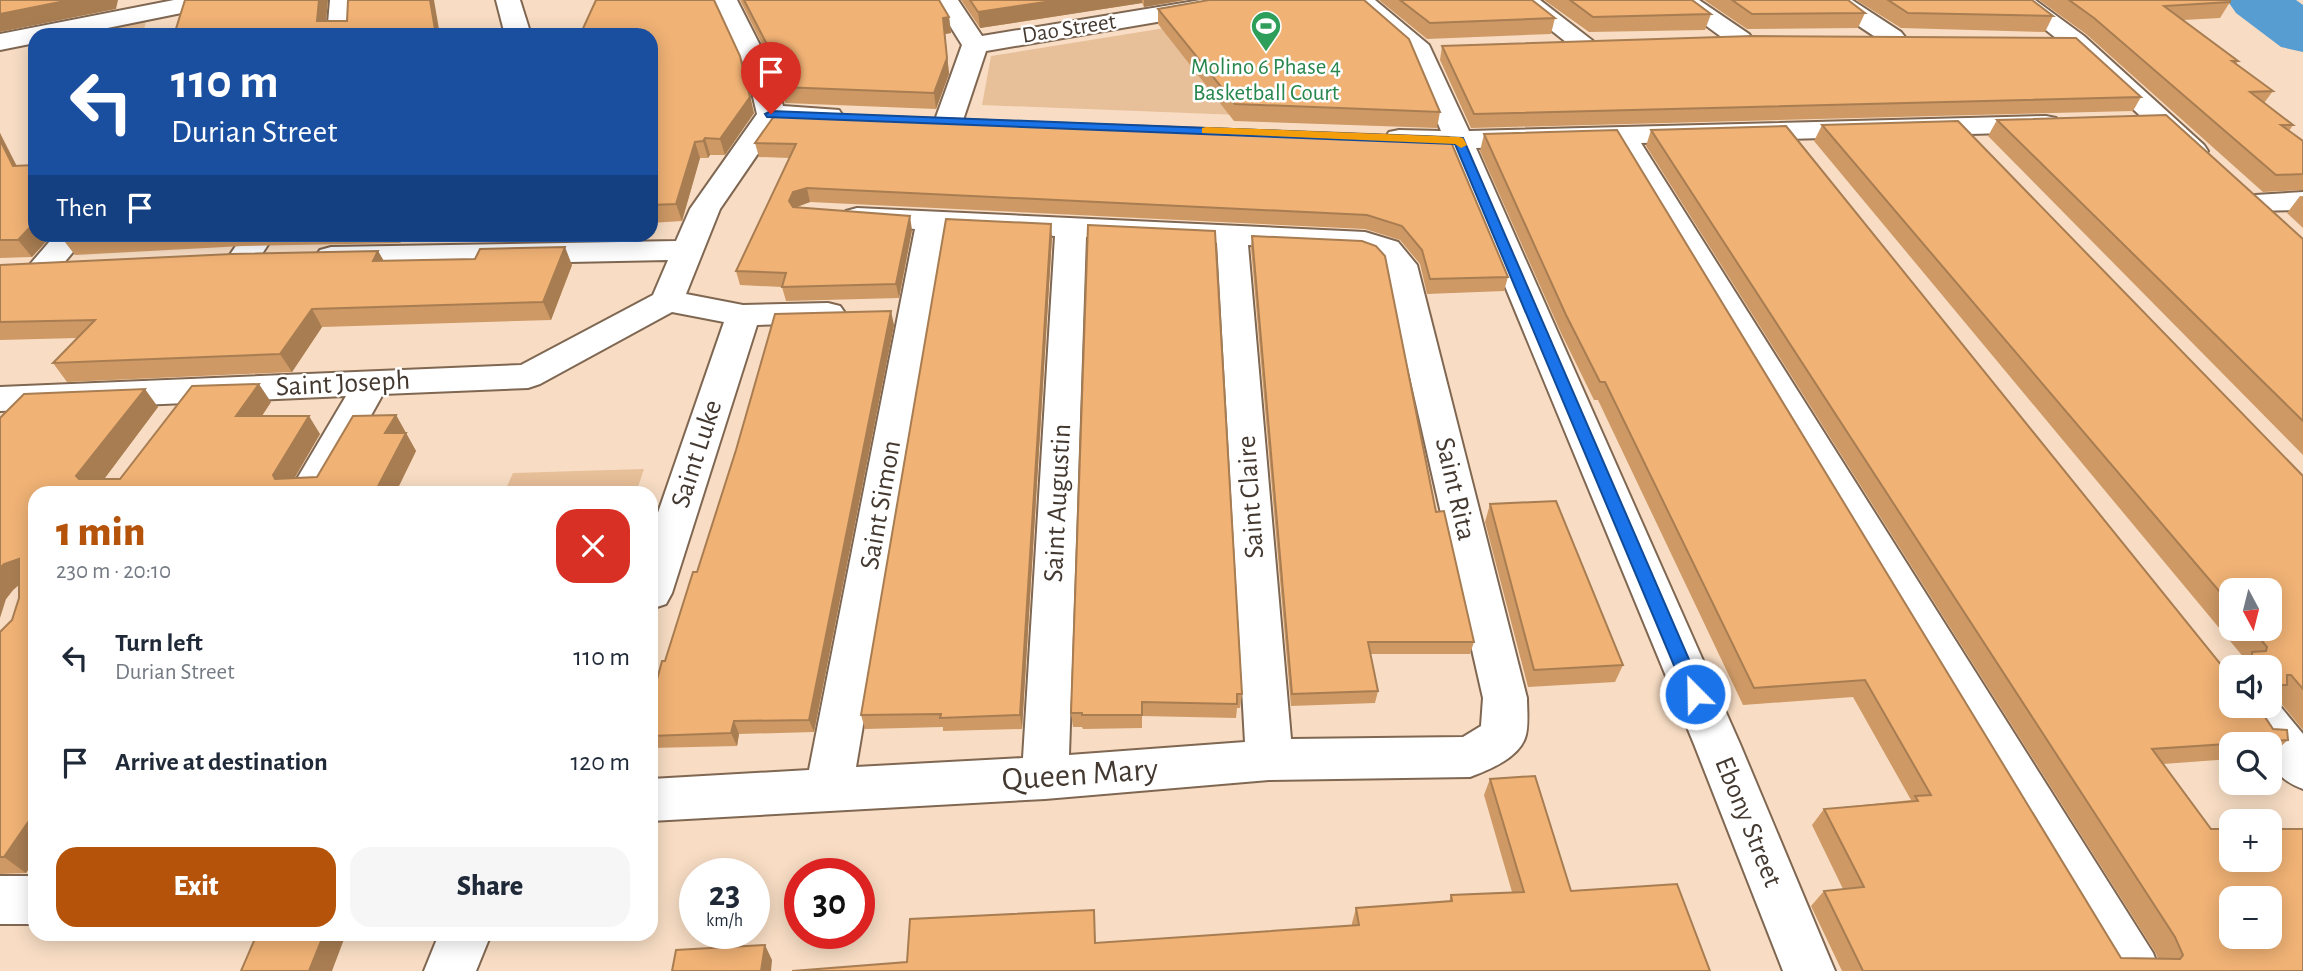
<!DOCTYPE html>
<html lang="en">
<head>
<meta charset="utf-8">
<style>
	:root { --surface:#fff; --page:#f6f6f7; --text:#1f2937; --muted:#747a83; --accent:#b45309 }
	body { margin:0; font-family:"Alegreya Sans",sans-serif; background:var(--page); color:var(--text); height:100vh; display:flex; flex-direction:column; font-size:26px; white-space:nowrap }
	* { box-sizing:border-box; margin:0 }
	p { font-size:23px; color:var(--muted) }
	.icon { flex:none; width:38px; height:38px; fill:none; stroke:currentColor; stroke-width:2; stroke-linecap:round; stroke-linejoin:round }
	.map { position:relative; flex:1; overflow:hidden }
	.side { position:absolute; left:28px; top:486px; width:630px; height:455px; display:flex; flex-direction:column; background:var(--surface); border-radius:21px; box-shadow:0 4px 18px #0003 }
	.side>* { flex:none }
	.top-card { position:absolute; left:28px; top:28px; width:630px; height:214px; border-radius:21px; box-shadow:0 4px 18px #0003; background:#1a4fa0; color:#fff; overflow:hidden }
	.needle { width:46px; rotate:173deg }
	.buttons { position:absolute; left:2219px; top:578px; display:grid; gap:14px }
	.buttons a { display:grid; place-items:center; width:63px; height:63px; border-radius:14px; background:var(--surface); box-shadow:0 4px 18px #0003; font-size:35px }
	.speed { position:absolute; left:679px; top:858px; display:flex; gap:14px; font-size:35px; font-weight:700; text-align:center }
	.speed>* { display:grid; place-content:center; width:91px; height:91px; border-radius:50%; background:var(--surface); box-shadow:0 4px 18px #0003; line-height:1 }
	.speed small { font-size:18px; font-weight:400 }
	.speed .limit { border:10px solid #d22; background:#fff; color:#111 }
	.pin { position:absolute; display:grid; place-items:center; width:60px; height:60px; color:#fff; margin:-72px -30px; border-radius:50% 50% 50% 0; rotate:-45deg; box-shadow:0 0 7px #0007 }
	.pin .icon { rotate:45deg }
	.me { position:absolute; width:77px; margin:-38px; rotate:337deg; stroke-linejoin:round; filter:drop-shadow(0 0 5px #0008) }
	.turn { display:flex; align-items:center; gap:24px; height:147px; padding:0 28px; font-size:32px }
	.turn .icon { width:91px; height:91px; stroke-width:2.5 }
	.turn b { display:block; font-size:49px; line-height:60px }
	.then { display:flex; align-items:center; height:66px; padding:0 28px; background:#0003; gap:14px; font-size:26px }
	.round { display:grid; place-items:center; flex:none; width:74px; height:74px; border-radius:21px; background:var(--page) }
	.summary { display:flex; align-items:center; justify-content:space-between; height:119px; padding:0 28px }
	h1 { font-size:42px; font-weight:800; line-height:52px; color:var(--accent) }
	.action { display:flex; gap:14px; margin-top:auto; padding:14px 28px }
	.action a { flex:1; height:80px; border-radius:21px; background:var(--accent); color:#fff; font-size:28px; font-weight:800; line-height:80px; text-align:center }
	.action a+a { background:var(--page); color:var(--text) }
	ul { padding:0; list-style:none }
	li { display:flex; align-items:center; gap:21px; height:105px; padding:0 28px }
	li div { flex:1 }
	li b { display:block; font-size:26px }
	li em { font-style:normal }
	.map>svg:first-child { display:block }
</style>
</head>
<body>
<div class="map">
<svg width="2303" height="971" viewBox="0 0 2303 971">
	<rect width="100%" height="100%" fill="#f8ddc4"/>
	<g fill="#e7bf99">
		<polygon points="1333,1 1420,122 982,105 991,56"/>
		<polygon points="146,20 143,35 70,35"/>
		<polygon points="644,469 636,493 504,493 513,473"/>
	</g>
	<g fill="none" stroke-linecap="round" stroke-linejoin="round">
		<polygon fill="#589dd2" fill-rule="evenodd" points="2227,0 2296,0 2303,5 2303,52 2281,47 2236,13"/>
		<g stroke="#7f6752" stroke-width="4">
			<g id="minor">
				<polygon points="174,0 223,0 220,5 211,7 73,35 35,35 35,43 0,50 0,34"/>
				<polygon points="330,0 354,0 353,35 327,35"/>
				<polygon points="496,0 520,0 531,35 505,35"/>
				<polygon points="713,0 737,0 773,71 783,106 839,110 843,116 839,122 829,124 779,123 720,209 686,294 743,305 828,303 840,306 845,313 840,320 828,323 757,325 672,593 666,604 651,609 651,533 724,322 672,312 540,384 528,388 383,394 327,494 288,494 346,396 0,411 0,387 521,365 653,295 668,260 331,267 320,264 315,257 320,250 331,247 676,241 690,209 757,114 747,71"/>
				<polygon points="934,0 958,0 982,36 1201,0 1257,0 1254,5 1245,7 986,51 963,120 959,126 949,128 939,126 935,120 962,45"/>
				<polygon points="1348,0 1375,0 1429,45 1469,131 2046,116 2056,118 2060,124 2056,130 2046,132 1641,143 2153,953 2160,971 2104,971 1613,144 1476,148 1740,744 1835,971 1783,971 1694,744 1448,148 1389,144 1385,138 1389,132 1399,130 1441,131 1409,53"/>
				<polygon points="1513,0 1540,0 1593,41 1589,46 1580,49 1571,46"/>
				<polygon points="1671,0 1699,0 1749,34 1753,39 1749,44 1740,47 1731,44"/>
				<polygon points="1824,0 1852,0 1901,32 1905,37 1901,42 1892,45 1883,42 1827,5"/>
				<polygon points="2303,192 2303,210 2250,211 2239,208 2235,202 2239,196"/>
				<path d="M 857,208 L 1365,232 L 1398,242 L 1417,265 L 1527,698 C 1527,710 1529,727 1525,738 C 1518,758 1489,770 1470,777 L 1269,780 L 1045,799 L 651,821 L 651,779 L 809,770 L 915,229 L 846,223 L 842,217 L 846,211 ZM 946,230 L 1055,236 L 1023,758 L 856,767 ZM 1086,237 L 1217,243 L 1245,742 L 1069,755 ZM 1248,245 L 1361,250 L 1376,256 L 1385,267 L 1483,698 L 1481,726 L 1463,737 L 1291,739 Z"/>
				<polygon points="56,234 88,234 53,276 42,279 31,276 26,269"/>
				<polygon points="244,234 275,234 254,266 243,269 232,266 227,259"/>
				<path d="M 2270,694 L 2303,734 L 2303,789 C 2280,780 2270,769 2270,744 L 2256,744 L 2236,718 L 2229,705 L 2231,701 L 2231,705 L 2270,705 Z"/>
				<rect x="0" y="876" width="35" height="48"/>
				<polygon points="439,934 491,934 476,971 424,971"/>
			</g>
		</g>
		<g stroke="#7f6752" stroke-width="4">
			<polygon id="tertiary" points="2008,0 2035,0 2084,36 2204,145 2208,151 2204,157 2194,160 2184,157 2066,46"/>
		</g>
		<use href="#minor" fill="#fff" fill-rule="evenodd"/>
		<use href="#tertiary" fill="#fff" fill-rule="evenodd"/>
	</g>
	<g fill="#ce9965" fill-rule="evenodd">
		<polygon points="740,0 939,0 949,17 951,33 945,34 949,74 936,109 785,103 775,70"/>
		<polygon points="961,0 1185,0 1144,7 1142,3 980,28"/>
		<polygon points="1379,0 1532,0 1555,18 1551,34 1427,39"/>
		<polygon points="1544,0 1692,0 1711,14 1705,30 1589,32"/>
		<polygon points="1704,0 1848,0 1865,13 1858,28 1747,29"/>
		<polygon points="1856,0 2032,0 2053,16 2045,32 1901,28"/>
		<polygon points="2039,0 2230,0 2230,2 2220,18 2183,20 2238,61 2236,64 2273,91 2264,103 2293,125 2289,131 2303,141 2303,190 2263,192 2086,34"/>
		<polygon points="1158,9 1440,112 1437,128 1234,121 1158,24"/>
		<polygon points="651,35 754,113 725,155 710,155 708,158 700,158 682,221 651,223"/>
		<polygon points="1442,46 2141,97 2133,111 1471,128 1440,60"/>
		<polygon points="1997,120 2303,239 2303,455 1988,136"/>
		<path d="M 1822,125 L 2303,476 L 2303,730 L 2275,696 L 2270,700 L 2270,667 L 2236,667 L 2245,659 L 1814,141 ZM 2231,590 L 2270,628 L 2231,628 Z"/>
		<polygon points="1651,130 2273,729 2288,740 2270,756 2270,744 2231,744 2231,759 2163,764 2303,971 1842,971 1811,906 1824,891 1843,889 1812,825 1824,809 1911,800 1853,697 1743,705 1598,400 1594,400 1561,333 1480,151 1484,134 2121,958 2158,958 2155,952 1646,146"/>
		<polygon points="0,133 35,234 53,234 32,257 0,258"/>
		<polygon points="1449,137 1508,277 1504,291 1427,294 1420,264 1400,240 1365,229 810,202 796,207 912,230 899,298 786,301 782,287 740,285 736,271 789,158 759,157 755,143"/>
		<polygon points="2300,196 2303,196 2303,228 2287,213"/>
		<polygon points="1088,225 1242,694 1240,708 1237,708 1236,718 1142,716 1142,728 1083,729 1082,727 1073,727 1071,713"/>
		<polygon points="64,234 405,234 400,243 243,246 75,255 61,237"/>
		<polygon points="496,234 583,234 581,240 499,242"/>
		<polygon points="1252,236 1436,512 1474,642 1470,654 1370,654 1378,691 1375,703 1291,706 1251,248"/>
		<polygon points="1052,237 1022,729 943,731 943,727 865,729 861,715"/>
		<polygon points="378,251 384,261 572,265 551,320 322,327 292,372 67,382 53,363 77,338 0,340 0,265"/>
		<polygon points="894,325 814,732 739,734 737,746 651,748 651,702 697,572"/>
		<polygon points="271,402 262,416 320,434 294,478 317,477 396,415 416,451 395,494 35,494 35,860 26,873 0,874 0,632 12,620 19,598 19,585 13,590 6,599 0,418 158,407 104,479 120,479"/>
		<polygon points="1490,504 1623,665 1615,682 1528,687 1485,522"/>
		<polygon points="1490,779 1571,891 1710,971 907,962 1096,943 1352,926 1352,923 1356,908 1449,902 1451,895 1512,892 1484,795"/>
	</g>
	<g fill="#a87d52">
		<polygon points="70,0 118,0 116,9 0,32 0,14"/>
		<polygon points="319,0 328,0 325,35 317,21"/>
		<polygon points="430,0 434,0 440,35 436,35"/>
		<polygon points="1059,0 1142,0 1142,3 980,28 978,12"/>
		<polygon points="1144,0 1185,0 1144,7"/>
		<polygon points="949,17 951,33 945,34 949,74 936,109 934,93 943,18"/>
		<polygon points="745,72 754,113 725,155 720,139"/>
		<polygon points="0,133 26,184 13,166 0,140"/>
		<polygon points="705,138 710,155 708,158 703,141"/>
		<polygon points="695,142 700,158 682,221 676,204"/>
		<polygon points="807,188 810,202 797,207 793,215 789,201 793,192"/>
		<polygon points="910,216 912,230 899,298 896,284"/>
		<polygon points="35,222 35,234 53,234 32,257 18,240"/>
		<polygon points="1051,224 1052,237 1022,729 1020,715"/>
		<polygon points="396,234 405,234 400,243"/>
		<polygon points="565,247 572,265 551,320 543,302"/>
		<polygon points="378,251 388,269 373,261"/>
		<polygon points="312,309 322,327 292,372 280,354"/>
		<polygon points="891,311 894,325 814,732 809,720"/>
		<polygon points="259,384 271,402 249,435 236,416"/>
		<polygon points="145,389 158,407 93,494 76,476"/>
		<polygon points="396,415 416,451 395,494 374,494 385,433"/>
		<polygon points="309,416 320,434 286,493 273,475"/>
		<polygon points="19,559 22,582 13,590 6,599 0,618 0,568 4,564"/>
		<polygon points="734,721 739,734 737,746 731,733"/>
		<polygon points="35,812 35,860 26,873 4,857"/>
		<polygon points="324,934 346,934 332,971 309,971"/>
		<polygon points="765,945 772,960 771,971 761,971"/>
	</g>
	<g fill="#f0b275" stroke="#a87d52" stroke-width="2" fill-rule="evenodd">
		<polygon points="0,0 70,0 0,14"/>
		<polygon points="185,0 319,0 317,21 347,21 348,0 430,0 436,35 174,35"/>
		<polygon points="596,0 714,0 740,56 750,97 720,139 705,138 703,141 695,142 676,204 651,205 651,35 580,35"/>
		<polygon points="744,0 939,0 949,17 943,18 947,58 934,93 781,87 772,54"/>
		<polygon points="970,0 1059,0 978,12"/>
		<polygon points="1209,0 1364,0 1409,39 1440,112 1235,104 1158,9"/>
		<polygon points="1400,0 1532,0 1555,18 1430,23"/>
		<polygon points="1570,0 1692,0 1711,14 1593,17"/>
		<polygon points="1732,0 1848,0 1865,13 1752,14"/>
		<polygon points="1888,0 2032,0 2053,16 1908,13"/>
		<polygon points="2069,0 2230,0 2230,2 2164,6 2238,61 2232,61 2273,91 2250,92 2293,125 2281,125 2303,141 2303,174 2276,175 2094,18"/>
		<polygon points="1752,36 2076,38 2141,97 1474,114 1442,46"/>
		<polygon points="777,112 1449,137 1508,277 1430,279 1422,250 1402,226 1367,215 807,188 793,192 789,201 793,207 910,216 896,284 782,287 786,273 736,271 796,144 755,143"/>
		<polygon points="2166,115 2303,239 2303,421 1997,120"/>
		<polygon points="1958,121 2303,476 2303,689 2291,675 2287,675 2287,685 2270,685 2270,667 2252,667 2252,652 2266,651 2267,647 2251,628 2270,628 2270,590 2231,590 2231,605 1822,125"/>
		<path d="M 1786,126 L 2231,677 L 2231,705 L 2257,705 L 2273,729 L 2287,730 L 2288,740 L 2152,749 L 2211,829 L 2231,829 L 2231,859 L 2270,859 L 2270,829 L 2303,829 L 2303,971 L 1863,971 L 1824,891 L 1864,887 L 1824,809 L 1918,801 L 1915,796 L 1931,795 L 1865,680 L 1754,688 L 1605,382 L 1600,382 L 1566,315 L 1484,134 L 1617,130 L 2121,958 L 2180,959 L 2183,955 L 2175,937 L 1651,130 ZM 2231,898 L 2270,898 L 2270,936 L 2231,936 Z"/>
		<polygon points="0,140 13,166 35,165 35,222 18,240 0,240"/>
		<polygon points="946,219 1051,224 1020,715 940,718 941,714 861,715"/>
		<polygon points="1088,225 1215,231 1242,694 1237,694 1237,704 1142,702 1142,715 1082,715 1082,713 1071,713"/>
		<polygon points="64,234 119,234 61,237"/>
		<polygon points="1252,236 1362,241 1376,246 1385,256 1436,512 1444,511 1474,642 1368,642 1378,691 1292,694"/>
		<polygon points="565,247 543,302 312,309 280,354 53,363 95,320 0,322 0,265 232,254 378,251 373,261 475,259 480,249"/>
		<polygon points="891,311 809,720 734,721 731,733 651,736 651,702 662,661 665,661 693,572 697,572 736,450 775,314"/>
		<polygon points="259,384 236,416 309,416 273,475 275,479 317,477 353,416 396,415 385,433 406,433 374,494 35,494 35,804 33,806 35,806 35,812 4,857 0,857 0,632 12,620 19,598 19,559 4,564 0,568 0,418 24,394 145,389 76,476 79,479 120,479 192,386"/>
		<polygon points="1556,501 1623,665 1534,670 1490,504"/>
		<polygon points="1535,776 1571,891 1677,884 1710,971 792,971 907,962 910,919 1094,910 1095,943 1359,925 1356,908 1452,901 1451,895 1524,892 1490,779"/>
		<polygon points="257,934 324,934 309,971 241,971"/>
		<polygon points="765,945 761,971 672,971 676,950"/>
	</g>
	<polygon fill="#1a73e8" stroke="#114b97" stroke-width="2" points="771,111 1463,138 1704,694 1702,699 1695,702 1689,699 1686,694 1455,144 767,117 765,114"/>
	<polygon fill="#f59e0b" points="1206,127 1459,137 1463,138 1467,145 1461,148 1455,144 1202,133 1202,128"/>
	<defs>
		<g id="stadium-pin" transform="scale(1.575)"><path d="M0 17L-7.5 6A9.5 9.5 0 1 1 7.5 6Z" fill="#2e9e5b" stroke="#fff"/><path d="M0-5a6.5 5 0 1 0 0 10a6.5 5 0 1 0 0-10ZM-3.5-1.8h7v3.6h-7Z" fill="#fff"/></g>
	</defs>
	<g fill-rule="evenodd">
		<use href="#stadium-pin" x="1266" y="26"/>
	</g>
	<g text-anchor="middle" dominant-baseline="central" stroke-width="5" stroke-linejoin="round" paint-order="stroke">
		<g font-size="23" fill="#443930" stroke="#fff">
			<text transform="translate(1069 29) rotate(-9)">Dao Street</text>
		</g>
		<g font-size="23" fill="#27864d" stroke="#fff">
			<text x="1266" y="67">Molino 6 Phase 4<tspan x="1266" dy="26">Basketball Court</tspan></text>
		</g>
		<g font-size="28" fill="#443930" stroke="#fff">
			<text transform="translate(343 384) rotate(-3)">Saint Joseph</text>
			<text transform="translate(697 454) rotate(-72)">Saint Luke</text>
			<text transform="translate(1455 489) rotate(77)">Saint Rita</text>
			<text transform="translate(1251 497) rotate(-94)">Saint Claire</text>
			<text transform="translate(1058 503) rotate(-87)">Saint Augustin</text>
			<text transform="translate(881 505) rotate(-80)">Saint Simon</text>
			<text transform="translate(1748 822) rotate(68)">Ebony Street</text>
		</g>
		<g font-size="33" fill="#443930" stroke="#fff">
			<text transform="translate(1080 775) rotate(-4)">Queen Mary</text>
		</g>
	</g>
</svg>
<div class="buttons">
<a><svg class="needle" viewBox="-14 -14 28 28"><path d="M0-13l5 13h-10z" fill="#e53935"/><path d="M0 13l5-13h-10z" fill="#747a83"/></svg></a>
<a><svg class="icon" aria-label="sound" viewBox="0 0 24 24"><path d="M4 9h4l5-4v14l-5-4H4zM17 9q2 3 0 6"/></svg></a>
<a><svg class="icon" aria-label="search" viewBox="0 0 24 24"><circle cx="10" cy="10" r="6"/><path d="M15 15l6 6"/></svg></a>
<a>+</a>
<a>−</a>
</div>
<div class="speed"><div>23<small>km/h</small></div><div class="limit">30</div></div>
<div class="pin" style="left:771px;top:114px;background:#d93025"><svg class="icon" aria-label="arrive" viewBox="0 0 24 24"><path d="M6 21V4h12l-3 4 3 4H6"/></svg></div>
<svg class="me" style="left:1695px;top:694px" viewBox="-20 -20 40 40"><circle r="17" fill="#1a73e8" stroke="#fff" stroke-width="3"/><path d="M0-11L8 9 0 5-8 9z" fill="#fff"/></svg>
<div class="top-card">
<div class="turn"><svg class="icon" aria-label="left" viewBox="0 0 24 24"><path d="M17 20v-9H6M10 6l-5 5 5 5"/></svg><div><b>110 m</b>Durian Street</div></div>
<div class="then">Then<svg class="icon" aria-label="arrive" viewBox="0 0 24 24"><path d="M6 21V4h12l-3 4 3 4H6"/></svg></div>
</div>
<section class="side">
<div class="summary"><div><h1>1 min</h1><p>230 m · 20:10</p></div><a class="round" style="background:#d93025;color:#fff"><svg class="icon" aria-label="close" viewBox="0 0 24 24"><path d="M6 6l12 12M18 6L6 18"/></svg></a></div>
<ul>
<li><svg class="icon" aria-label="left" viewBox="0 0 24 24"><path d="M17 20v-9H6M10 6l-5 5 5 5"/></svg><div><b>Turn left</b><p>Durian Street</p></div><em>110 m</em></li>
<li><svg class="icon" aria-label="arrive" viewBox="0 0 24 24"><path d="M6 21V4h12l-3 4 3 4H6"/></svg><div><b>Arrive at destination</b></div><em>120 m</em></li>
</ul>
<div class="action"><a>Exit</a><a>Share</a></div>
</section>
</div>
</body>
</html>
